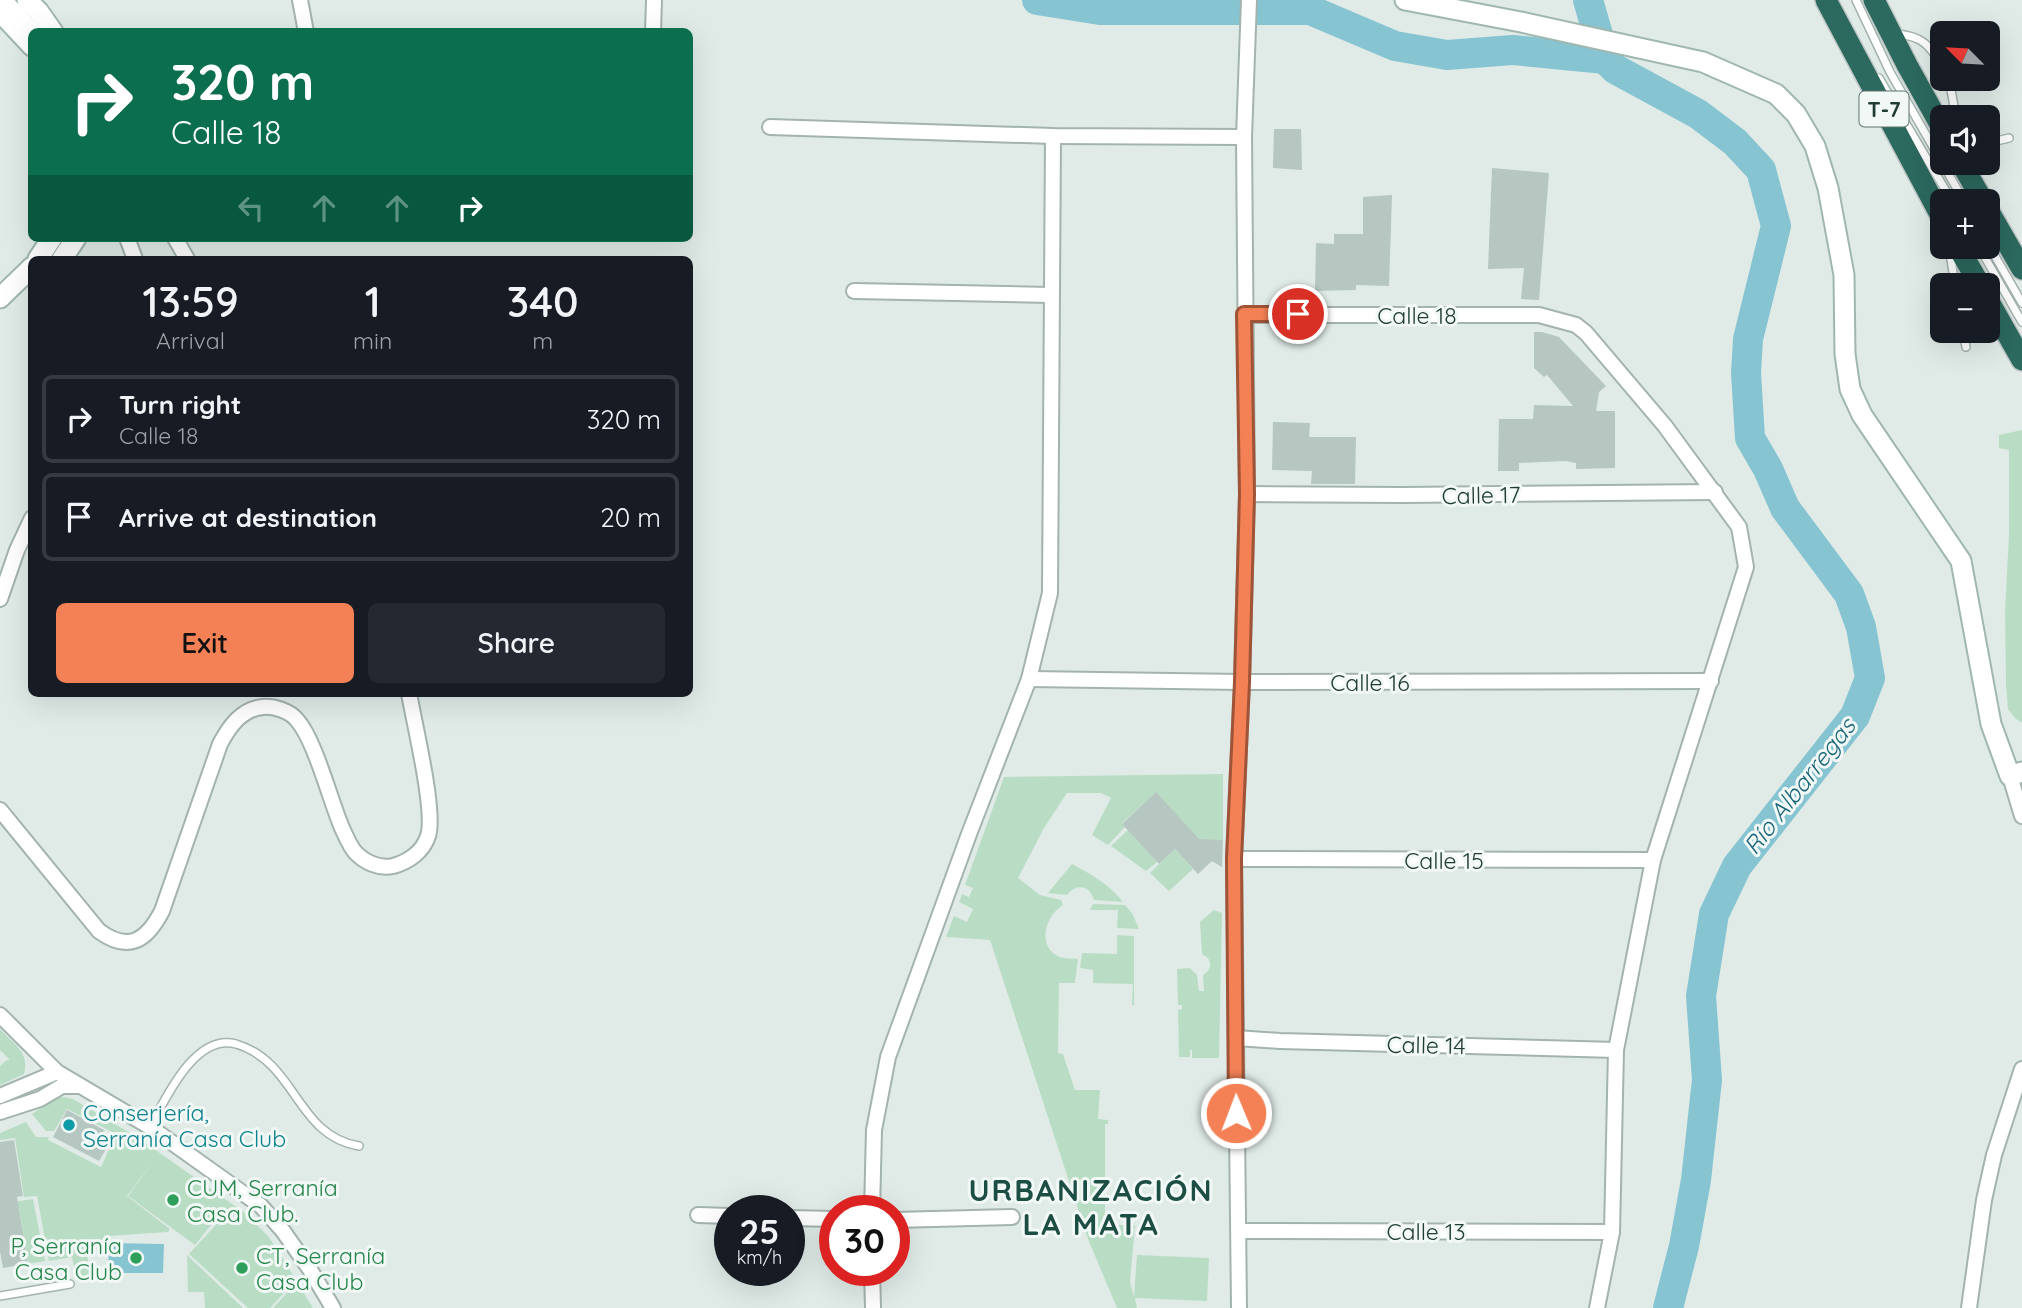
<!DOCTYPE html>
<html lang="en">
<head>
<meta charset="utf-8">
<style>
	:root { --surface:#171b24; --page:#242831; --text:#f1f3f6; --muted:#9ea1a6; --line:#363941; --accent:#f48156 }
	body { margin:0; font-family:Quicksand,sans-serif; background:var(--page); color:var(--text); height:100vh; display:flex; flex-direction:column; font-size:26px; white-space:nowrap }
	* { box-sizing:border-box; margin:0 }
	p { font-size:23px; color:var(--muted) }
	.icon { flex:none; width:38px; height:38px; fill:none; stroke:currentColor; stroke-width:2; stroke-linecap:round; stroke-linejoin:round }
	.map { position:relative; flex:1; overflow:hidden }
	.details { position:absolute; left:28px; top:256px; width:665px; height:441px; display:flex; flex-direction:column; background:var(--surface); border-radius:10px; box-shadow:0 7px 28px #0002 }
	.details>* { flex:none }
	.top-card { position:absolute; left:28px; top:28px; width:665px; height:214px; border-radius:10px; box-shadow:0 7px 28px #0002; background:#0b6e4f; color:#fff; overflow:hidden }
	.needle { width:46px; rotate:294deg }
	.fabs { position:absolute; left:1930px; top:21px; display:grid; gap:14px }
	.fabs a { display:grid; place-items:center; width:70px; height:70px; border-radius:10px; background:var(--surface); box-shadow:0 7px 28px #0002; font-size:35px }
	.speed { position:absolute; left:714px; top:1195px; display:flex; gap:14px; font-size:35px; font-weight:700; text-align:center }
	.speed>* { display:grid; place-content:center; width:91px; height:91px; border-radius:50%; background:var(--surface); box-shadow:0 7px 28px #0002; line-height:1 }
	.speed small { font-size:18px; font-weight:400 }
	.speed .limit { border:10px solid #d22; background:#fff; color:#111 }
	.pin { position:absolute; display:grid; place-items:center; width:60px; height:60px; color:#fff; margin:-30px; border:4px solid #fff; border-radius:50%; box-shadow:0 2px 7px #0007 }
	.me { position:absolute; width:77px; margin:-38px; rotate:359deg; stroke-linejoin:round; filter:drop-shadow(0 0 5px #0008) }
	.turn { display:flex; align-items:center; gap:24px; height:147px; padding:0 28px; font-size:32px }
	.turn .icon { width:91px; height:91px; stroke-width:2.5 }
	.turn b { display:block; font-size:49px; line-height:60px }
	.lanes { display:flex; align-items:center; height:66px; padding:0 28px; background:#0003; justify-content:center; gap:35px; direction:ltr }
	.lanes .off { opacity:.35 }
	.eta { display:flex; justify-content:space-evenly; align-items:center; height:119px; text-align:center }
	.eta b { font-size:42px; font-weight:600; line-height:49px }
	.primary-button { display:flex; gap:14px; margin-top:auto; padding:14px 28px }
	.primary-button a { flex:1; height:80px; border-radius:10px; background:var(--accent); color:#111; font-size:28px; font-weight:600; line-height:80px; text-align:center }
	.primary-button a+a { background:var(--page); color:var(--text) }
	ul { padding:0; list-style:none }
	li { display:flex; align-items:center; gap:21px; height:88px; margin:0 14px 10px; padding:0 14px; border:4px solid var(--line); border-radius:10px }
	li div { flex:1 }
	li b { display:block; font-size:26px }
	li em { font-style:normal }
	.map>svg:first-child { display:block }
</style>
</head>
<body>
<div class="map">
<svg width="2022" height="1308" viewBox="0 0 2022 1308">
	<rect width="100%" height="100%" fill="#e0ebe7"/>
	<g fill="#b9ddc4">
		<polygon points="2022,430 2022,723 2015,718 2008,709 2006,684 2005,612 2009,534 2009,450 1999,448 1999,435"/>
		<path d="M 1223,774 L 1223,840 L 1210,840 L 1210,855 L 1156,793 L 1122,823 L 1125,827 L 1108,845 L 1092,835 L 1111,798 L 1101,793 L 1067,793 L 1044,828 L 1018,878 L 1040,895 L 1061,900 L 1063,905 C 1045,916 1036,947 1060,957 C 1065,959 1072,958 1078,959 L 1075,983 L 1059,983 L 1058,1053 L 1063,1054 L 1075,1090 L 1100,1090 L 1098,1119 L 1108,1120 L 1108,1124 L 1105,1124 L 1105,1225 L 1135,1225 L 1130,1281 L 1134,1297 L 1137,1255 L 1209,1258 L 1207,1301 L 1135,1298 L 1137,1308 L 1117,1308 L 1088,1239 L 990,940 L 946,937 L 954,916 L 967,922 L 973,909 L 959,902 L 962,894 L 969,897 L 973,888 L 965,885 L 1004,777 Z"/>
		<polygon points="1128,830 1157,862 1146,871 1111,846"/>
		<polygon points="1175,849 1193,869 1169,891 1150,873"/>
		<path d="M 1072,864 C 1092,875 1109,884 1123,902 L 1094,900 C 1090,885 1076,883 1067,895 L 1048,893 Z"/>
		<polygon points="1093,904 1125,905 1132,913 1139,929 1117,928 1118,910 1090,910"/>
		<path d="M 1214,910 L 1222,913 L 1219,1058 L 1192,1058 L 1192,1050 L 1190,1050 L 1190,1057 L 1179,1057 L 1178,1010 L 1182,1009 L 1182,1005 L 1178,1005 L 1177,969 L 1190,968 L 1197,975 L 1199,991 L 1204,991 L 1203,975 C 1210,971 1212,965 1208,958 L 1202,954 L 1200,922 Z"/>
		<polygon points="1117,935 1134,936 1134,1005 1132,1005 1133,984 1093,983 1093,970 1080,968 1082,953 1117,954"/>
		<path d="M 0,1029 C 14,1044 30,1053 24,1074 L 0,1085 L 0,1066 L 7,1060 L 10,1060 L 0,1050 Z"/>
		<polygon points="64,1097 73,1099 140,1139 245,1213 268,1236 282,1257 313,1308 273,1308 296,1283 295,1281 270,1308 248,1308 189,1254 223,1217 231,1224 237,1218 224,1209 195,1245 128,1196 156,1158 127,1196 170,1229 168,1232 107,1236 87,1251 90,1280 77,1281 72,1257 49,1261 37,1196 24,1197 15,1138 0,1140 0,1133 26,1122 36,1137 49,1137 48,1140 101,1167 116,1134 67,1109 54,1131 46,1131 32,1114 53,1099"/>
		<polygon points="33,1199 45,1261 28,1264 19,1208 0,1211 0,1204"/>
		<polygon points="187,1255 243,1308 205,1308 204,1292 188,1292"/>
	</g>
	<polygon fill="#87c4d2" points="109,1243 164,1244 163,1273 108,1273"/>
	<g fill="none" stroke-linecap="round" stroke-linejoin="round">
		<g stroke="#87c4d2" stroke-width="30">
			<polyline points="1037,0 1100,10 1310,10 1395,46 1447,55 1513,50 1605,59"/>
			<polyline points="1588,0 1605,59 1615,69 1698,114 1735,142 1761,170 1776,226 1748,339 1746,373 1750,438 1768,469 1785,508 1849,594 1861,627 1870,678 1855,716 1737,866 1714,914 1701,996 1707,1080 1696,1180 1684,1246 1668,1308"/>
		</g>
	</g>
	<g fill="#b6c6c0">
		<polygon points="1274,129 1301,129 1302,170 1273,168"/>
		<polygon points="1492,168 1549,173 1539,300 1521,299 1524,268 1488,269"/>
		<polygon points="1392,195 1389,286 1356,285 1356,290 1315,291 1316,243 1334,244 1334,234 1363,234 1363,197"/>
		<polygon points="1534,332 1542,332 1559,337 1606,386 1599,392 1596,411 1615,411 1615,468 1576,469 1576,463 1566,461 1519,463 1519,471 1498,471 1499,419 1533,419 1534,405 1573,406 1547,375 1544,377 1534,368"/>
		<polygon points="1273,422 1310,423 1309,437 1356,437 1355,484 1311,484 1312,471 1272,470"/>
		<polygon points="1156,792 1199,839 1223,840 1222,867 1212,861 1198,874 1175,849 1159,864 1122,824"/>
		<polygon points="67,1110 104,1130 97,1144 106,1149 99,1161 53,1137"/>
		<polygon points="14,1140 23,1196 17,1197 28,1264 3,1268 0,1252 0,1142"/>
	</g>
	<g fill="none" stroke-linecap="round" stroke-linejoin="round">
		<g stroke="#a3b3ae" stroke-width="10">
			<g id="lane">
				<polyline points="1856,0 1890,72 1964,201"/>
				<path d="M 1897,34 C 1922,36 1929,45 1942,65"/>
				<polyline points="1879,78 1952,201"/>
				<polyline points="1949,79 1956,117"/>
				<polyline points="1988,143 2009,138"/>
				<polyline points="1988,244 2022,303"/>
				<polyline points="1949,247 1955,285"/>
				<polyline points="1979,247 2022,322"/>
				<polyline points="1963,331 1966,347"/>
				<path d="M 150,1127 C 166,1098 195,1033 236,1044 C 297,1062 296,1136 359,1146"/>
				<polyline points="0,1296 70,1284"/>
			</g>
		</g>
		<g stroke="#a3b3ae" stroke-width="18">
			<g id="street">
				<polyline points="5,0 35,32"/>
				<polyline points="300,0 306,32"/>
				<polyline points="653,32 654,0"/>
				<polyline points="770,127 1053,136 1244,137"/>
				<polyline points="127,238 135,259"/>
				<polyline points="175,238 187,259"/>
				<polyline points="854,291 1050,295"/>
				<polyline points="1244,315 1539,315 1576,325 1586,333 1665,426 1739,527 1746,567 1653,860 1616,1050 1612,1232 1597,1308"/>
				<polyline points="1247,494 1403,495 1715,492"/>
				<polyline points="0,599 17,550 32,518"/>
				<polyline points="1029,679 1242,682 1711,681"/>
				<polyline points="2010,776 2022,816"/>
				<path d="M 0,810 L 99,931 C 129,953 147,940 162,911 L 220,744 C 229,727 241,709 263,707 C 274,706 290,711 297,720 C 315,740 330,800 342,828 C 346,836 349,845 355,852 C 364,862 379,869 393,866 C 408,862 423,852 428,836 C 436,812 414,723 409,693"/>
				<polyline points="1234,859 1653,860"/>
				<polyline points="0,1015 57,1072 150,1127 261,1206 283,1231 309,1268 333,1308"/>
				<polyline points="1236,1038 1280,1041 1616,1050"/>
				<polyline points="0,1096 57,1072"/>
				<polyline points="0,1112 40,1099 62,1086 80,1086"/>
				<polyline points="872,1211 874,1130 888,1057 969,834 1029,679 1050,593 1053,136"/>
				<polyline points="698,1215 730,1216"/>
				<polyline points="789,1218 835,1219"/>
				<polyline points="894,1220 1012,1217"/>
				<polyline points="1239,1231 1612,1232"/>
				<polyline points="872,1270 873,1308"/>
				<polyline points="1239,1308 1234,859 1242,682 1247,494 1244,137 1249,0"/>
				<polyline points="1969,1308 1984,1200 1994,1155 2022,1069"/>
			</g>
		</g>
		<g stroke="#9fb7af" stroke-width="23">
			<g id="secondary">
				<polyline points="27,0 39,12 53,32"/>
				<polyline points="1405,0 1521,22 1703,62 1776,94 1796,114 1815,146 1828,188 1844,275 1845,354 1850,389 1862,415 1961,561 1991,724 2010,776 2022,772"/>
				<polyline points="0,12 32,46"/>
				<polyline points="38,259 52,238"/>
				<polyline points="62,259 76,238"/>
				<polyline points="0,298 32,267"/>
			</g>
		</g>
		<g stroke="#c1c8c7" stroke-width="24">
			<g id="highway">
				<polyline points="1826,0 1942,218"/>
				<polyline points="1874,0 1907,65 1942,128"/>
				<polyline points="1961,163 1983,201"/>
				<polyline points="1988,210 2022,269"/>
				<polyline points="1958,247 1980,285"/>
				<polyline points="1988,300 2022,360"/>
			</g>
		</g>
		<use href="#lane" stroke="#fff" stroke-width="7"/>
		<use href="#street" stroke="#fff" stroke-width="14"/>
		<use href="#secondary" stroke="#fff" stroke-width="19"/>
		<use href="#highway" stroke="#2c695e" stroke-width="21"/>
	</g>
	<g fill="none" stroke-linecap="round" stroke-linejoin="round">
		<g stroke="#9f5438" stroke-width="18">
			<polyline id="route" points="1236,1113 1234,859 1242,682 1247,494 1244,314 1298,314"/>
		</g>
		<use href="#route" stroke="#f48156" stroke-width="12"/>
	</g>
	<circle fill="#0f9aa8" stroke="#f1f8f5" stroke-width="2.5" cx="69" cy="1125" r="7"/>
	<g fill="#2e9e5b" stroke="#f1f8f5" stroke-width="2.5">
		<circle cx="173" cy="1200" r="7"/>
		<circle cx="136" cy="1258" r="7"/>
		<circle cx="242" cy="1268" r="7"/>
	</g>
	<g text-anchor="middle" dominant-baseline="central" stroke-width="6" stroke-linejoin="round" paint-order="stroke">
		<rect fill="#f1f8f5" stroke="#5f746f" stroke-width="2" x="1859.5" y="91.5" width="49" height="35" rx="5"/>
		<g font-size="21" font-weight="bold" fill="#213c36">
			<text x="1884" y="109">T-7</text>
		</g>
		<g font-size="23" fill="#213c36" stroke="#f1f8f5">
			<text x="1417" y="315">Calle 18</text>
			<text transform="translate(1481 495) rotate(-1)">Calle 17</text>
			<text x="1370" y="682">Calle 16</text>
			<text x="1444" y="860">Calle 15</text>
			<text transform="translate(1426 1045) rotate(1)">Calle 14</text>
			<text x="1426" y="1231">Calle 13</text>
		</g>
		<g font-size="23" fill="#0d838f" stroke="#f1f8f5" text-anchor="start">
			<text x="83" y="1112">Conserjería,<tspan x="83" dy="26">Serranía Casa Club</tspan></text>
		</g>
		<g font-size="23" fill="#27864d" stroke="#f1f8f5" text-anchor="start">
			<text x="187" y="1187">CUM, Serranía<tspan x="187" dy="26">Casa Club.</tspan></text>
			<text x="122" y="1245" text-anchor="end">P, Serranía<tspan x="122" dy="26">Casa Club</tspan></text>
			<text x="256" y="1255">CT, Serranía<tspan x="256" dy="26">Casa Club</tspan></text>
		</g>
		<g font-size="24" font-style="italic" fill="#1a6679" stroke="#f1f8f5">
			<text transform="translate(1799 786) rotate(-52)">Río Albarregas</text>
		</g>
		<g font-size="30" font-weight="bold" letter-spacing="2" fill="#1c4e44" stroke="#f1f8f5">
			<text x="1091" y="1190">URBANIZACIÓN<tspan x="1091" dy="34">LA MATA</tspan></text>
		</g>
	</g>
</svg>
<div class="fabs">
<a><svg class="needle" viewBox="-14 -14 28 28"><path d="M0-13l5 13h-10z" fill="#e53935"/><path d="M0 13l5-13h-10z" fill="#9ea1a6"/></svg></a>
<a><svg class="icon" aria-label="sound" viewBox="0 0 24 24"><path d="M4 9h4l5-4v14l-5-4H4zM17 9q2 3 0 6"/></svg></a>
<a>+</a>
<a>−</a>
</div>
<div class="speed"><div>25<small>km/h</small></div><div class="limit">30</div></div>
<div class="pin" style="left:1298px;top:314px;background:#d93025"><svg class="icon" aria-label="arrive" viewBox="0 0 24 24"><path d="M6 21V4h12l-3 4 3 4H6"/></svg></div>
<svg class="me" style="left:1236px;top:1113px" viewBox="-20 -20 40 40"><circle r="17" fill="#f48156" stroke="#fff" stroke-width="3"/><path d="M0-11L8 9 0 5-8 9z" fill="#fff"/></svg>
<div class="top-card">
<div class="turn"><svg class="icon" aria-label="right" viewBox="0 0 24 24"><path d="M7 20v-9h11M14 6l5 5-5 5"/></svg><div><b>320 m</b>Calle 18</div></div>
<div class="lanes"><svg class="icon off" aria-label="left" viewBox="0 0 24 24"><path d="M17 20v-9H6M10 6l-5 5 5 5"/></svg><svg class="icon off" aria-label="ahead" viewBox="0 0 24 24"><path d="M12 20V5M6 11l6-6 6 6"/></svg><svg class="icon off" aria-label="ahead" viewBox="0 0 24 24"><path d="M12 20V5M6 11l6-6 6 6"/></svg><svg class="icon" aria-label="right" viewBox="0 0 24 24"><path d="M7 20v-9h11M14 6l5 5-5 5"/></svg></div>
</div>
<section class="details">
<div class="eta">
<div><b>13:59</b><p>Arrival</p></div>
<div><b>1</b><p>min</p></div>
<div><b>340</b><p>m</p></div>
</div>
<ul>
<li><svg class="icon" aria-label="right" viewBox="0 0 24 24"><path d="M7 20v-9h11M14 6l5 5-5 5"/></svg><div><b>Turn right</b><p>Calle 18</p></div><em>320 m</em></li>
<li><svg class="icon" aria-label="arrive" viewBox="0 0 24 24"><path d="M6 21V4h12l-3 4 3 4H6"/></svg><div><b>Arrive at destination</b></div><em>20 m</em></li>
</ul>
<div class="primary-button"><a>Exit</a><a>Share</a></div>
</section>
</div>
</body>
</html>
